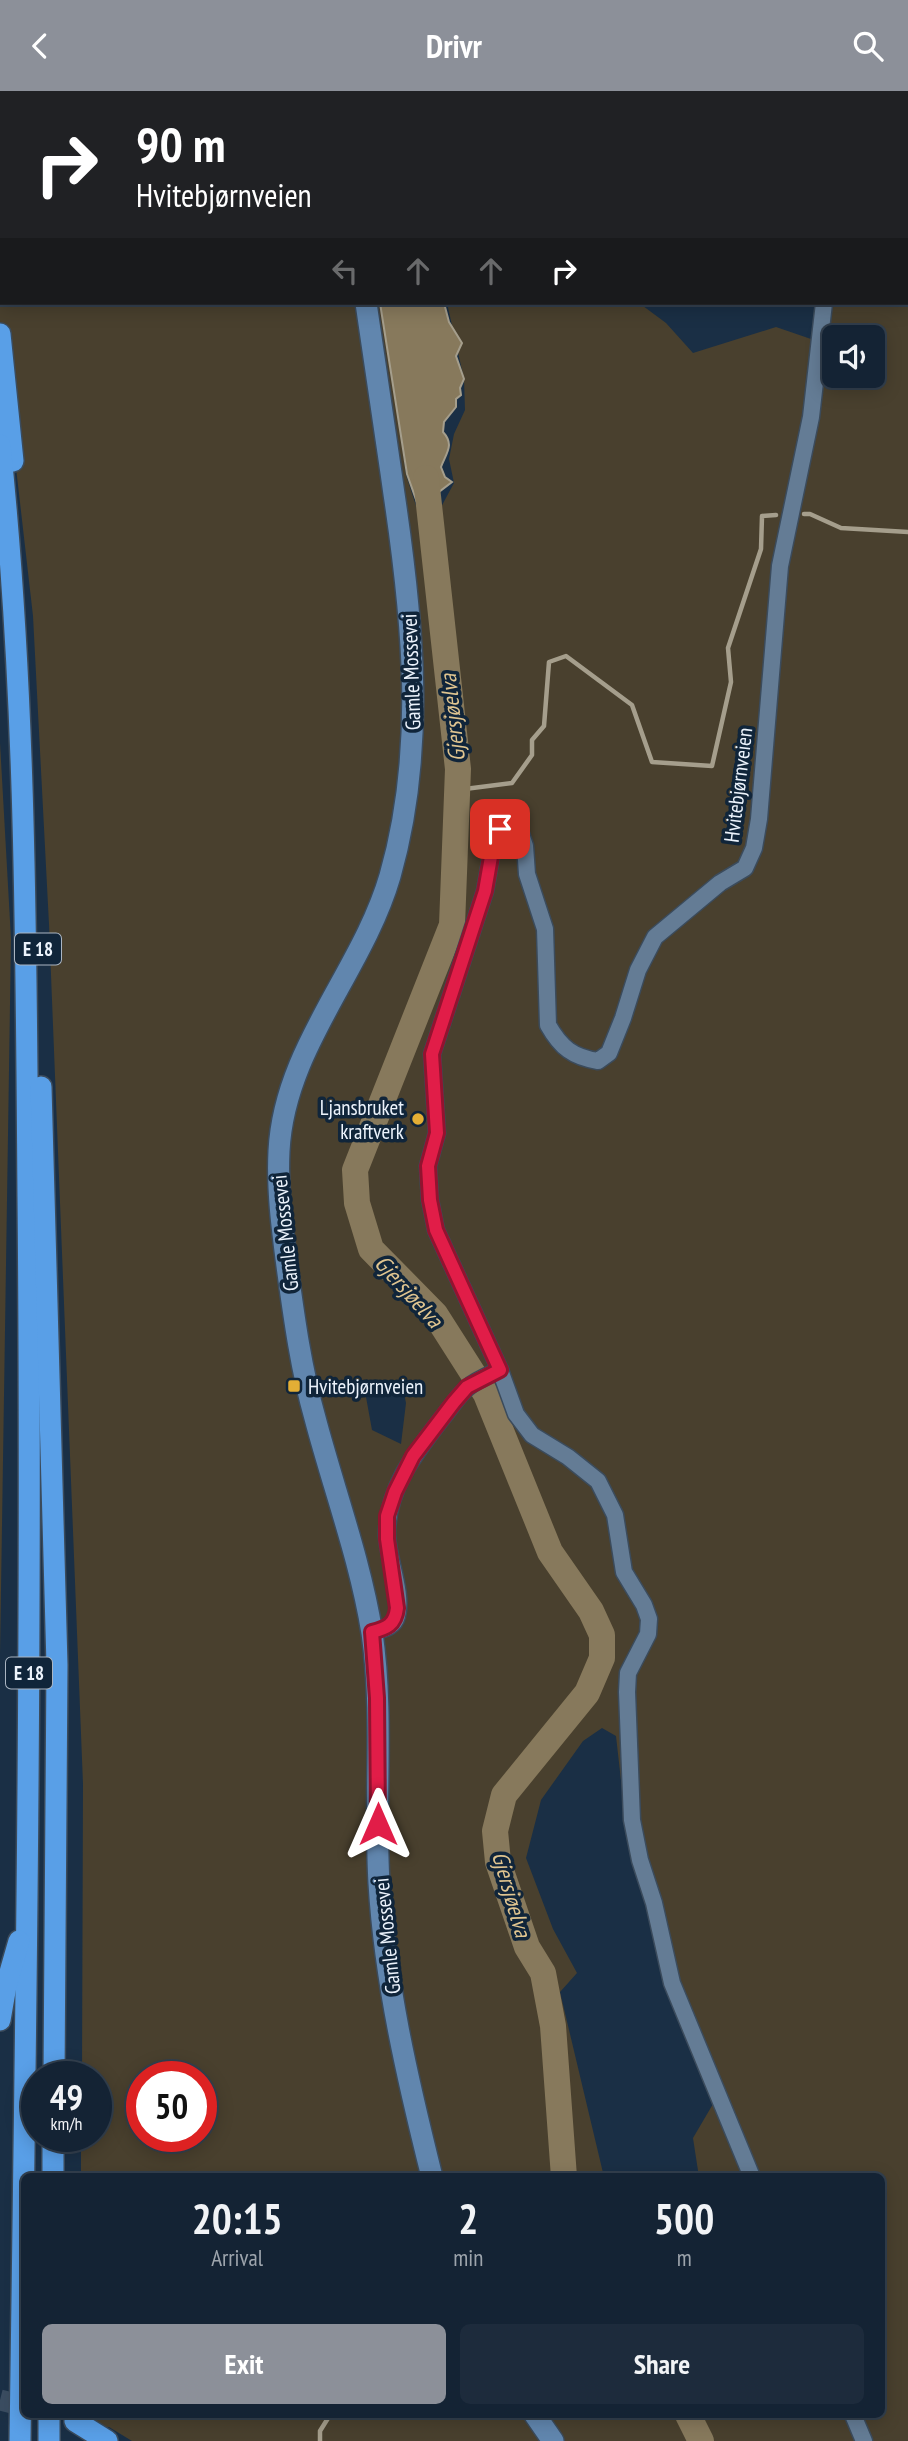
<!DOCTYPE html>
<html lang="en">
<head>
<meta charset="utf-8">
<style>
	:root { --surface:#142334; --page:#1d2b3c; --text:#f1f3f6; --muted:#9da4ac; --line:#33404f; --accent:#8c9099 }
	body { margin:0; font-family:"PT Sans Narrow",sans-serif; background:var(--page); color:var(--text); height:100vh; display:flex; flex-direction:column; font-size:26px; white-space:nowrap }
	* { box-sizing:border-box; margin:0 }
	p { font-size:23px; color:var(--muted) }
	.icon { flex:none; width:38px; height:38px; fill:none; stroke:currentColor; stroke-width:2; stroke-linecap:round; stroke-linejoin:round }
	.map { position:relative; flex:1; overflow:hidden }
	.side { position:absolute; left:21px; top:2082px; width:864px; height:245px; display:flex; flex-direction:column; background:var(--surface); border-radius:10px; box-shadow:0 4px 18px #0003,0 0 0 2px var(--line) }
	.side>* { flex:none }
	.banner { position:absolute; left:0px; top:0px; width:908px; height:214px; box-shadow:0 4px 18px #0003,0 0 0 2px var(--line); background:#202124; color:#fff; overflow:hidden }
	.controls { position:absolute; left:822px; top:234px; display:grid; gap:14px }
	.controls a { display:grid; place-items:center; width:63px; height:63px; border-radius:10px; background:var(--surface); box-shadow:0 4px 18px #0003,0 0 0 2px var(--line); font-size:35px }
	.speed { position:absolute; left:21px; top:1970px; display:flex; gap:14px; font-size:35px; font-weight:700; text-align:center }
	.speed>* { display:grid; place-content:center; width:91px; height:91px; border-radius:50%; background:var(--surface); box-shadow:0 4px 18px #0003,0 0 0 2px var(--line); line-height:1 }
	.speed small { font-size:18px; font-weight:400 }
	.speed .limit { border:10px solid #d22; background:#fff; color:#111 }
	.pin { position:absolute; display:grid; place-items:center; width:60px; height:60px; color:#fff; margin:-30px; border-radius:14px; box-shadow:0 4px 10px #0006 }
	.me { position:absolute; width:77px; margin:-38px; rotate:0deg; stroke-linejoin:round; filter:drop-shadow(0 0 5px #0008) }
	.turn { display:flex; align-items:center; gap:24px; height:147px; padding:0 21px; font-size:32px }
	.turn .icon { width:91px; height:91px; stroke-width:2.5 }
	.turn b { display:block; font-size:49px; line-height:60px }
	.lanes { display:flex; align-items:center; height:66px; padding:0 21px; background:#0003; justify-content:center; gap:35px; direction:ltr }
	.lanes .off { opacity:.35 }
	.eta { display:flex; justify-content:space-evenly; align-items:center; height:119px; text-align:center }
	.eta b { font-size:42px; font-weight:700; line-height:49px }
	.primary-button { display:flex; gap:14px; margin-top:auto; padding:14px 21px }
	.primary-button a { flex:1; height:80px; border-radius:10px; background:var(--accent); color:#fff; font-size:28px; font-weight:700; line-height:80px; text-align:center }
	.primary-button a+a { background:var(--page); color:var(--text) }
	header { display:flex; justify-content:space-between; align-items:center; height:91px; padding:0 21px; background:var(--accent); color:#fff; font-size:32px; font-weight:700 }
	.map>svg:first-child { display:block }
</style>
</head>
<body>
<header><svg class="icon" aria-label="back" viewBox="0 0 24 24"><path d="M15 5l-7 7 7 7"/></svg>Drivr<svg class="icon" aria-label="search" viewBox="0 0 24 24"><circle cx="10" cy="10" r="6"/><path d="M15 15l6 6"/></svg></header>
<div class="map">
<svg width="908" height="2350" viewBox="0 0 908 2350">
	<rect width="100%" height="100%" fill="#1a2f45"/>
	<g fill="#49402e" fill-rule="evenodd">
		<path d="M 0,0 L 325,0 L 325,2 L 2,2 L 2,212 L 383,212 L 406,384 L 419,424 L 440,418 L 454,392 L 449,368 L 454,343 L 465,319 L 464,288 L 447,212 L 639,212 L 666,232 L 693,262 L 776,236 L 811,248 L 815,212 L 906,212 L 906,2 L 851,2 L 852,0 L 908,0 L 908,2350 L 132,2350 L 109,2336 L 98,2337 L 97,2331 L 85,2324 L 882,2324 L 882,2086 L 699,2086 L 693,2047 L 713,2013 L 668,1894 L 625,1725 L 616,1645 L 602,1637 L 583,1650 L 541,1709 L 526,1767 L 553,1838 L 577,1882 L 560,1901 L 604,2086 L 81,2086 L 81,2046 L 96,2046 L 96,1986 L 82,1986 L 83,1693 L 49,833 L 33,525 L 0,237 ZM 835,247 L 873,247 L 873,285 L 835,285 ZM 371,1291 L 402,1292 L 406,1312 L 401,1353 L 372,1339 L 366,1306 ZM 142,1986 L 201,1986 L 201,2046 L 142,2046 Z"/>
		<polygon points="352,0 786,0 785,2 353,2"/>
		<polygon points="0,652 11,848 0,1564"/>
	</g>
	<path fill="#87795c" stroke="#a59e8c" stroke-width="2" d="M 380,212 L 444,212 L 449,231 L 462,252 L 456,265 L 464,288 L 460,297 L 461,304 L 456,308 L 456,316 L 444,331 L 443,341 C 455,354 446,362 441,376 L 445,386 L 452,391 L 439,401 L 430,422 L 420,420 L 407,383 Z"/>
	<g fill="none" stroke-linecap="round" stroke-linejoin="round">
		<g stroke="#a59e8c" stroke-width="4.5">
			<polyline points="16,0 16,2"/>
			<polyline points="804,423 810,423 841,437 908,441"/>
			<polyline points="457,699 512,692 532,664 532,649 544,635 549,571 566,565 632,614 652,671 712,675 731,591 728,557 761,458 762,425 776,424"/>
			<polyline points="320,2350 320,2340 330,2324"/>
		</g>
		<g stroke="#87795c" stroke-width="26">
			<polyline points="426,387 458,678 452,834 355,1079 357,1112 371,1158 435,1223 486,1303 550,1461 591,1520 602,1544 602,1567 587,1602 504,1704 495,1740 498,1771 527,1856 543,1882 553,1935 564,2086"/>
			<polyline points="688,2324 701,2350"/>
		</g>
		<polyline stroke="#3a4c60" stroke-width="21" stroke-dasharray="21 10" stroke-linecap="butt" points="0,2309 24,2315"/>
		<g stroke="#3b4b5c" stroke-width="19">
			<g id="street">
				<polyline points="862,2 863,0"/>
				<path d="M 372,1541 C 382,1538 394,1537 397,1525 C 403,1501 388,1469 387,1445 C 386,1398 416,1361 443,1326 C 451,1316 458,1305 467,1297 C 476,1289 489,1284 500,1279"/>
				<path d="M 752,2086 L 672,1892 L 654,1812 L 640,1769 L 632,1729 L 627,1601 L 628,1582 L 648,1543 L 649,1528 L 644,1514 L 624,1481 L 615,1424 L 598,1390 L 568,1366 L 532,1344 L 516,1323 L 500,1279 L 436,1139 L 430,1109 L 428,1075 L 437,1042 L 432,963 L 485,800 L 495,743 L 500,738 L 516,737 L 521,743 L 525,755 L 527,783 L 545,838 L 548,934 C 561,957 573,966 598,970 L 609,962 L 623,927 L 638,879 L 655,846 L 720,792 L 745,777 L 754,757 L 759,728 L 780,475 L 811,326 L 824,212"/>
				<polyline points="853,2324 864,2350"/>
			</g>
		</g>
		<g stroke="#3b4b5c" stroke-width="24">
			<g id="secondary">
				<polyline points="303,0 304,2"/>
				<path d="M 366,212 C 375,275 385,339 394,403 C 413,530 426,659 390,785 C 362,881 284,957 279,1060 C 277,1098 282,1137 287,1175 C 294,1226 301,1278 315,1327 C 334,1399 360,1468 372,1542 C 384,1624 374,1709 379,1792 C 385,1892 408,1990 432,2086"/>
				<polyline points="535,2324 553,2350"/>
			</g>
		</g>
		<g stroke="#3b4b5c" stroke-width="24">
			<g id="highway">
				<polyline points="0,243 13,370"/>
				<path d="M 0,354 C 26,603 26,855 28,1106 C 32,1520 26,1935 20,2350"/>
				<polyline points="41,996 57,1574 54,1986"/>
				<polyline points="0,1929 6,1895 19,1850"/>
				<polyline points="53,2086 53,2046"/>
				<polyline points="75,2330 107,2350"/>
				<polyline points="49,2350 49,2324"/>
			</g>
		</g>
		<use href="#street" stroke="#647c95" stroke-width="16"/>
		<use href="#secondary" stroke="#6186ae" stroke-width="21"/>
		<use href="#highway" stroke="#599fe7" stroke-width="21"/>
	</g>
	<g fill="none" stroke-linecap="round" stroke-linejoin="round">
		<g stroke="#92132f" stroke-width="18">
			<path id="route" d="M 378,1733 L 377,1607 L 372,1541 C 387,1537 395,1534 397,1517 L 387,1448 L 387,1425 L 395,1401 L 413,1365 L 454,1311 L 467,1296 L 500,1279 L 436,1139 L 430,1109 L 428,1075 L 437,1042 L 432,963 L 485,800 L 495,743 L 500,738"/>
		</g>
		<use href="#route" stroke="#e11d48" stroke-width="12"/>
	</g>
	<g fill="#e3ae35" stroke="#10253a" stroke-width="2.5">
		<circle cx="418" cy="1028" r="7"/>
		<rect x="287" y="1288" width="14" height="14" rx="3.5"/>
	</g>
	<g text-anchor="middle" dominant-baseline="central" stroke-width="7" stroke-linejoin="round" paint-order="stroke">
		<g fill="#10253a" stroke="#aab5c2" stroke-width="2">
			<rect x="15" y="842.5" width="46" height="31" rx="5"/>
			<rect x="6" y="1566.5" width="46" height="31" rx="5"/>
		</g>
		<g font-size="19" font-weight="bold" fill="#ecf3fc">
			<text x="38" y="858">E 18</text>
			<text x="29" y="1582">E 18</text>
		</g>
		<g font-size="21" fill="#ecf3fc" stroke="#10253a">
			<text transform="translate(411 581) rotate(-92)">Gamle Mossevei</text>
			<text transform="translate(738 694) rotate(-83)">Hvitebjørnveien</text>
			<text transform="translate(285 1142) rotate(-96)">Gamle Mossevei</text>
			<text transform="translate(387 1845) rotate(-96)">Gamle Mossevei</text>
		</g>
		<g font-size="21" fill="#ecf3fc" stroke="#10253a" text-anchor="end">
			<text x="404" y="1016">Ljansbruket<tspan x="404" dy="24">kraftverk</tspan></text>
			<text x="308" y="1295" text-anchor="start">Hvitebjørnveien</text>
		</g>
		<g font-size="23" font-style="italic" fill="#e0c590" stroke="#10253a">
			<text transform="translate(452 627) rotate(-96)">Gjersjøelva</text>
			<text transform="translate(409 1200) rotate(48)">Gjersjøelva</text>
			<text transform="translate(512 1803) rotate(74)">Gjersjøelva</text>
		</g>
	</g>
</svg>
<div class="controls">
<a><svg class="icon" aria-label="sound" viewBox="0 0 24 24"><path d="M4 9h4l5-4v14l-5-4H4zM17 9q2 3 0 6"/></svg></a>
</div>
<div class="speed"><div>49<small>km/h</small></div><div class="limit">50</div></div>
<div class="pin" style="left:500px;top:738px;background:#d93025"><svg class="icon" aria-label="arrive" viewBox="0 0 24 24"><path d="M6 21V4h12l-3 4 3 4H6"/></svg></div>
<svg class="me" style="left:378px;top:1733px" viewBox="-20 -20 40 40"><path d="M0-17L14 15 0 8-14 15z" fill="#e11d48" stroke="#fff" stroke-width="4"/></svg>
<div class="banner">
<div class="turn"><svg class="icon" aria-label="right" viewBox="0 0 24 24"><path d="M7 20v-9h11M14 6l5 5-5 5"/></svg><div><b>90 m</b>Hvitebjørnveien</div></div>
<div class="lanes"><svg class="icon off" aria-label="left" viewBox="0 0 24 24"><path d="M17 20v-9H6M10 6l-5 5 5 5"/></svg><svg class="icon off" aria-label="ahead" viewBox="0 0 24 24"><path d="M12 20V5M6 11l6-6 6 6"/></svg><svg class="icon off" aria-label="ahead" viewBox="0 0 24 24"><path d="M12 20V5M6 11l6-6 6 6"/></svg><svg class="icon" aria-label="right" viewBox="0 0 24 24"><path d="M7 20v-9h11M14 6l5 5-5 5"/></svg></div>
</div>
<section class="side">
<div class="eta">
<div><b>20:15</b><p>Arrival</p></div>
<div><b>2</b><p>min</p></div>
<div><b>500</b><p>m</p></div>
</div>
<div class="primary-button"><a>Exit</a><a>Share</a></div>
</section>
</div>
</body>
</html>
